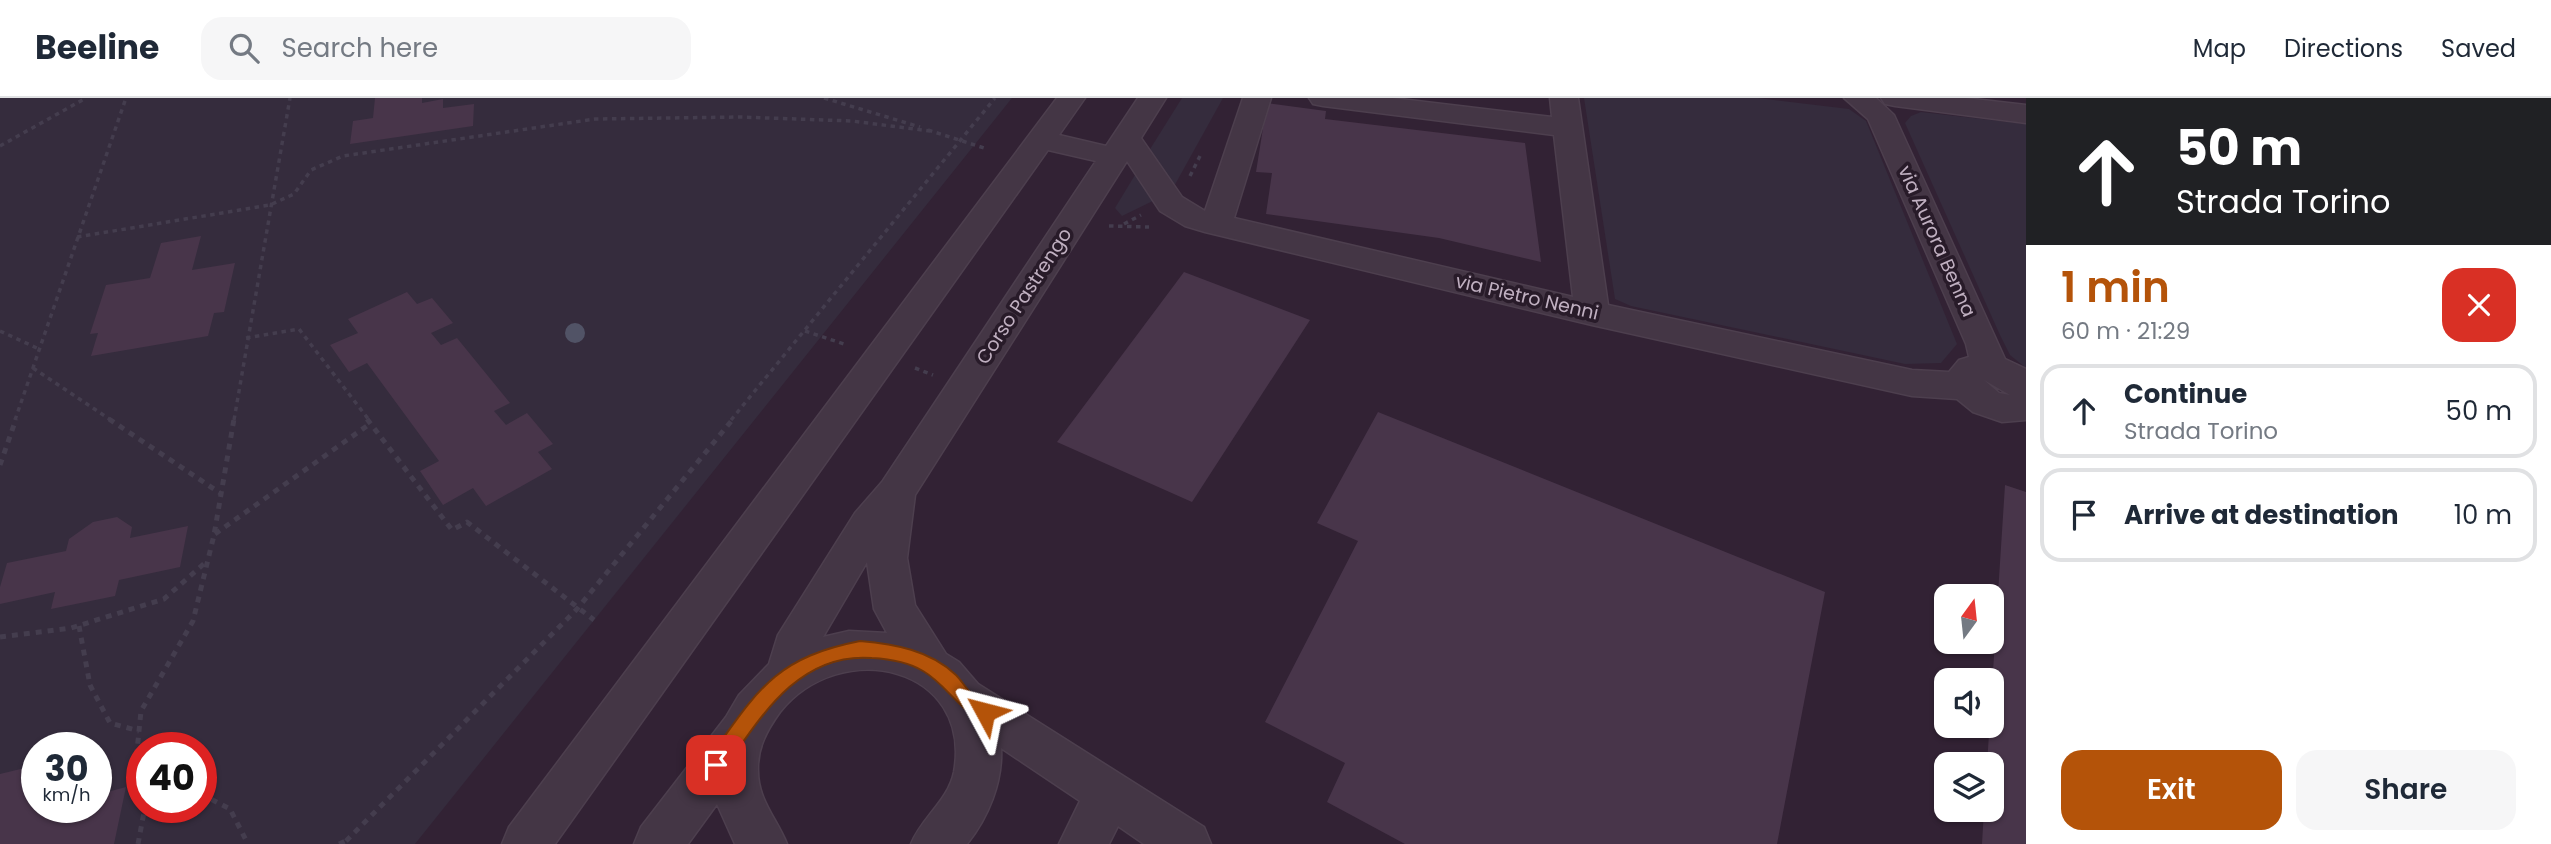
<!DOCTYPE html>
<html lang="en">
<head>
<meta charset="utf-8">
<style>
	:root { --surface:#fff; --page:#f6f6f7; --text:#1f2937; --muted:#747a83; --line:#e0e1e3; --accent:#b45309 }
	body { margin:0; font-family:Poppins,sans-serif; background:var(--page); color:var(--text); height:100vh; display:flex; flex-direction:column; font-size:26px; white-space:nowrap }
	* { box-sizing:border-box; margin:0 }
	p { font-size:23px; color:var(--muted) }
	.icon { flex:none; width:38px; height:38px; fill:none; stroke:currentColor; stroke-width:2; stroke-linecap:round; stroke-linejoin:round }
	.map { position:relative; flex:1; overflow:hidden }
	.sheet { display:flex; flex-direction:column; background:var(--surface); width:525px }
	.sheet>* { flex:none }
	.hud { background:#202124; color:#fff; overflow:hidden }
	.needle { width:46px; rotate:15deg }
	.fabs { position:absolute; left:1934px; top:486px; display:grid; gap:14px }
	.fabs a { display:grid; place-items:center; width:70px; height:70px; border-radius:14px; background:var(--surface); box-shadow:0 2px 5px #0004; font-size:35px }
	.speed { position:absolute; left:21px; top:634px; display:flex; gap:14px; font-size:35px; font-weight:700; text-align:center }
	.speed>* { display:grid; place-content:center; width:91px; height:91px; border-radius:50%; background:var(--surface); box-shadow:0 2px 5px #0004; line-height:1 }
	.speed small { font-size:18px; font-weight:400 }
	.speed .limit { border:10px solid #d22; background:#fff; color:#111 }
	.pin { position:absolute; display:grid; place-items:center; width:60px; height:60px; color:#fff; margin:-30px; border-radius:14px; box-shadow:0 4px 10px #0006 }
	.me { position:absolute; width:77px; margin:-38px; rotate:308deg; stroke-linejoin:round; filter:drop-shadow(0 0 5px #0008) }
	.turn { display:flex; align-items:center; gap:24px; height:147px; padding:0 35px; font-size:32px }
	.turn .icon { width:91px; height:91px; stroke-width:2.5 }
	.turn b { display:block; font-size:49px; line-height:60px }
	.round { display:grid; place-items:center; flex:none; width:74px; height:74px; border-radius:21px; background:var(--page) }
	.summary { display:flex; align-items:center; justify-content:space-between; height:119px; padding:0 35px }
	h1 { font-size:42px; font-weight:600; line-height:52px; color:var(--accent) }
	.action { display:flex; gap:14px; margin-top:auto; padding:14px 35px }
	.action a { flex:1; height:80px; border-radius:21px; background:var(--accent); color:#fff; font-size:28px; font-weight:600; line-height:80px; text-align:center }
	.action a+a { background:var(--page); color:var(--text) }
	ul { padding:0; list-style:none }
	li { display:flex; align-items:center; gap:21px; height:94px; margin:0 14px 10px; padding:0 21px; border:4px solid var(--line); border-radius:21px }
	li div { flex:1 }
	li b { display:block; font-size:26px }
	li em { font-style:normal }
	header { display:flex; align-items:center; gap:42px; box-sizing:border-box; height:98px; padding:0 35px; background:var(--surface); border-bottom:2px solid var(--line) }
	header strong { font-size:33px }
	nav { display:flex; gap:38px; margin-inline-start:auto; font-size:24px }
	.search { width:490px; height:63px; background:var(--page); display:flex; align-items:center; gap:18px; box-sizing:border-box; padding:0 24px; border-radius:21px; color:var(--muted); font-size:26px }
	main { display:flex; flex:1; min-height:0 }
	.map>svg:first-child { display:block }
</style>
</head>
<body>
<header>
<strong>Beeline</strong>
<div class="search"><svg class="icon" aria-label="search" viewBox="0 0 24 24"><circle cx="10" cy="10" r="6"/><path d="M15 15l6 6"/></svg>Search here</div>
<nav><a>Map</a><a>Directions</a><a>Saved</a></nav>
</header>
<main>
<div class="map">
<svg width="2026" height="746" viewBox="0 0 2026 746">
	<rect width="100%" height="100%" fill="#322234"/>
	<g fill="#352c3d" fill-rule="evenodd">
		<path d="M 0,0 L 1012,0 L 415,746 L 0,746 ZM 37,649 L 96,649 L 96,709 L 37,709 ZM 142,649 L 201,649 L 201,709 L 142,709 Z"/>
		<polygon points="1182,0 1223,0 1172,92 1147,56"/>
		<polygon points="1584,0 1758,0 1849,11 1866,23 1957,246 1941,265 1905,266 1631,208 1615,201"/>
		<polygon points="1921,14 2026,26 2026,270 2010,257 2000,237 1905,25 1911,18"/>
		<polygon points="1138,72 1157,101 1122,118 1115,110"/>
	</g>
	<g fill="#48354a">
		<polygon points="375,0 422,0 422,5 443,1 443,10 474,6 473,28 350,46 353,23 373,20"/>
		<polygon points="1267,5 1326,13 1325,21 1525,45 1541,164 1439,140 1266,116 1272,75 1256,74"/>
		<polygon points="201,138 192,172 235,165 224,214 214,215 208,238 91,258 98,235 90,236 106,187 150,180 161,145"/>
		<polygon points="1184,174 1310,222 1192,404 1057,344"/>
		<polygon points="407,194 417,206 432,200 453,225 431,235 441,247 457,240 510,305 494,313 506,327 527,315 553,346 538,354 552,371 486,408 473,390 443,407 420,373 439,363 367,265 349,274 330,247 358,235 348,221"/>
		<polygon points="1378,314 1825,494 1777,746 1405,746 1327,704 1345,665 1265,624 1358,443 1317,425"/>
		<polygon points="2005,387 2026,394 2026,746 1982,746 1984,712 1992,712 1992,667 1987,667"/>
		<polygon points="117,419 132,429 130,440 188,428 180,469 119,482 115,498 51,511 55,494 0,506 0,489 7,465 66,453 69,441 93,424"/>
		<polygon points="37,667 37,709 96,709 96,697 126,689 114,746 0,746 0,676"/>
	</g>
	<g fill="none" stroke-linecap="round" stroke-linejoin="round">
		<g stroke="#4d3f4e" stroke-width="3">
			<g id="minor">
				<path d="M 1057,0 L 1085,0 L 1059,37 L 1106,48 L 1138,0 L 1166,0 L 1141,40 L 1182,99 L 1205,113 L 1243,0 L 1271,0 L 1234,120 L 1573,199 L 1554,37 L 1323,8 L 1313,6 L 1309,0 L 1392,0 L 1552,19 L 1550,0 L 1578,0 L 1608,207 L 1912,272 L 1949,274 L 1959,262 L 1969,259 L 1966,246 L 1868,21 L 1844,0 L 1876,0 L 1894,17 L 2005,261 L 2026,271 L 2026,322 L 2002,324 L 1973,314 L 1957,301 L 1912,298 L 1592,227 L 1205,134 L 1185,128 L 1160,113 L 1127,63 L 915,397 L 907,460 L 915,507 L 946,556 L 959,564 L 978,586 L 1204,729 L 1211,746 L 1144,746 L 1118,728 L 1109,746 L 1059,746 L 1080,703 L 1001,650 C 1003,684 988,720 967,746 L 911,746 C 922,719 948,703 954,674 C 973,568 841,538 780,614 C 767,632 757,650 758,673 C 758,702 777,721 787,746 L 735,746 L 717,706 L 688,746 L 634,746 L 641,729 L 726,619 L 739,597 L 769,566 L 778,537 L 855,415 L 882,384 L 1096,63 L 1048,52 L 555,746 L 502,746 L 509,729 ZM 1984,282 L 2010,297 L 1999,295 ZM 867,464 L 874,511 L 887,535 L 849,533 L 823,539 Z"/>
				<polygon points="1881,0 1965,0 2026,7 2026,25 1895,8 1885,6"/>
			</g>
		</g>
		<g stroke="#443d4e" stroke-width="3.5" stroke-dasharray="4.5 4.5" stroke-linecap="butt">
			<polyline points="824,0 920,29"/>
			<polyline points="928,32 984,50"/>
			<polyline points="0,48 86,0"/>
			<polyline points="1190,78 1200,58"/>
			<polyline points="1124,126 1141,117"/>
			<polyline points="1109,128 1149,129"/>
			<polyline points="77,139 270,107 294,96 311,72 343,58 595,21 740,19 852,23 930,33"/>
			<polyline points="0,233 39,251"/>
			<polyline points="805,233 847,247"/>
			<polyline points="246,240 299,231 369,322"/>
			<polyline points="33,270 111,322"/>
			<polyline points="915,270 933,277"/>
			<polyline points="15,322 126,0"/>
			<polyline points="234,322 290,0"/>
			<polyline points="731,322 995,0"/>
		</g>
		<g stroke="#443d4e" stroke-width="5" stroke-dasharray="6 6" stroke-linecap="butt">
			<polyline points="109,321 220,395"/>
			<polyline points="367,321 452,432 467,424 594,522"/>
			<polyline points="0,367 16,321"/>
			<polyline points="215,436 371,325"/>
			<polyline points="79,528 90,587 110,625 139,633"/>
			<polyline points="0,539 71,530 164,501 206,464"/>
			<polyline points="142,666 136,663 141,613 193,523 214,437 234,321"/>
			<polyline points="201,696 230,711 248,746"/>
			<polyline points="346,743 577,511 733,321"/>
			<polyline points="138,746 145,709"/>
			<polyline points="339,746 346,743 348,746"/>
		</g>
		<use href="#minor" fill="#443645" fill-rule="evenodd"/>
	</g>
	<circle fill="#515366" cx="575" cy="235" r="10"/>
	<path fill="#b45309" stroke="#753606" stroke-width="2" d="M 860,543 C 894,546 930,552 956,577 C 961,582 965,589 970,594 C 978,601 990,604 995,614 L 992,620 L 985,623 C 959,613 947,587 923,573 C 908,564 890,561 872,560 C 798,554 760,620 723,673 L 716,676 L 709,673 L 707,667 L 709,660 C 757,593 774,560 860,543 Z"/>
	<g text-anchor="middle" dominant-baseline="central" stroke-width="7" stroke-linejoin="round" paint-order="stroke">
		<g font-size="19" fill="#c0b0c1" stroke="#281b29">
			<text transform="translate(1937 143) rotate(66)">via Aurora Benna</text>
			<text transform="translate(1024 198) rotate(-57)">Corso Pastrengo</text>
			<text transform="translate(1527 199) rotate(13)">via Pietro Nenni</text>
		</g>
	</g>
</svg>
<div class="fabs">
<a><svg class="needle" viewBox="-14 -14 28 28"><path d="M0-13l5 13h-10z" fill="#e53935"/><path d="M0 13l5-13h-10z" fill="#747a83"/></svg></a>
<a><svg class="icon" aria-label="sound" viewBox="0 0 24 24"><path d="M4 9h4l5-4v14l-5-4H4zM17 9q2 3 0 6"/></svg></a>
<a><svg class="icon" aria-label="layers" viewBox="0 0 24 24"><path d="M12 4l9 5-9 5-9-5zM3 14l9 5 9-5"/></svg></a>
</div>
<div class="speed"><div>30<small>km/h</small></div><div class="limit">40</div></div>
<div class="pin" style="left:716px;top:667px;background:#d93025"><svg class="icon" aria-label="arrive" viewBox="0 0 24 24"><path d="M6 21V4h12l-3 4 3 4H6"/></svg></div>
<svg class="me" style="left:985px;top:614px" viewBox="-20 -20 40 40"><path d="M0-17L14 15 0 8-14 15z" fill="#b45309" stroke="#fff" stroke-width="4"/></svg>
</div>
<section class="sheet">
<div class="hud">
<div class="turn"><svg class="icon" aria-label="ahead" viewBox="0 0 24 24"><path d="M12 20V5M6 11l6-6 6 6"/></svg><div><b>50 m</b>Strada Torino</div></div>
</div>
<div class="summary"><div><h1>1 min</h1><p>60 m · 21:29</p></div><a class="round" style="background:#d93025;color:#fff"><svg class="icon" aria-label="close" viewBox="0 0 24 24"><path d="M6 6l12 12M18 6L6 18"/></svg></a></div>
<ul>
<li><svg class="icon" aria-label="ahead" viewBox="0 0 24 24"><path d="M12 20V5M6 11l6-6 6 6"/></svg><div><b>Continue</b><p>Strada Torino</p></div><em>50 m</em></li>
<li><svg class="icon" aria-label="arrive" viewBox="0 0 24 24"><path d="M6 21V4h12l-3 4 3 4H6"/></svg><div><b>Arrive at destination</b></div><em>10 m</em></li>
</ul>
<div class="action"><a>Exit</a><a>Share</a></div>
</section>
</main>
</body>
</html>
